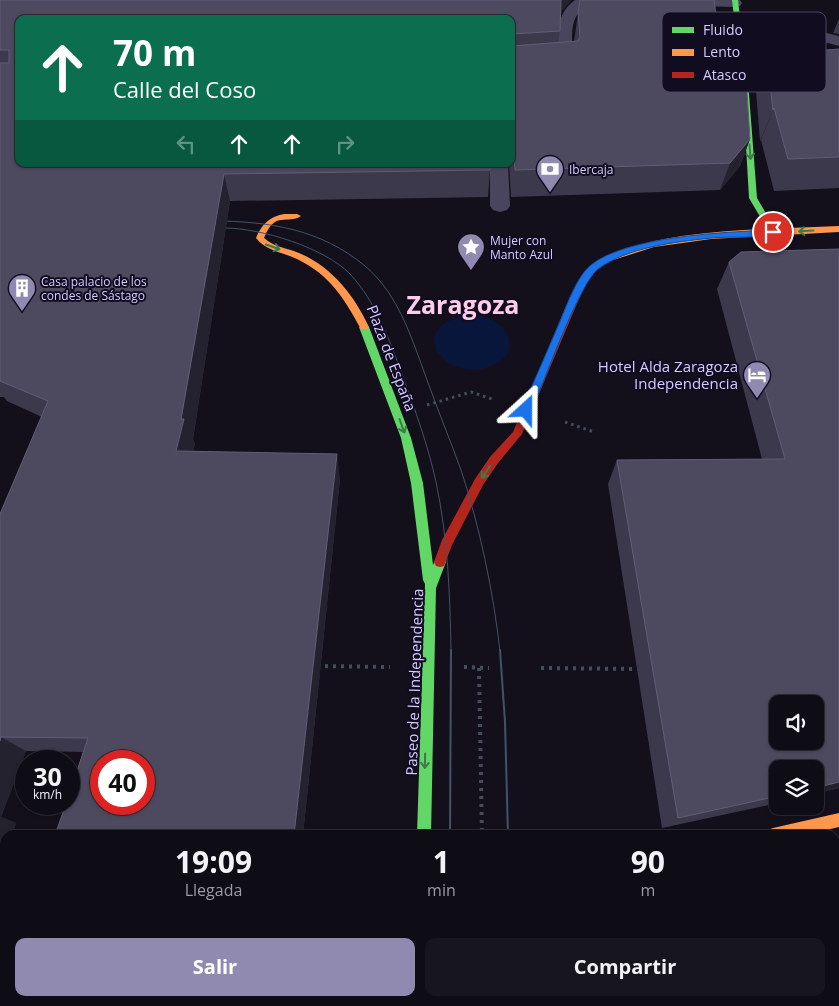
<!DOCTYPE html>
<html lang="es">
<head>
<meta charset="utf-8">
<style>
	:root { --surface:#0e0c15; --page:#17151e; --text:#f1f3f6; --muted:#9b9ba0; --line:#2e2c34; --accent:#908ab0 }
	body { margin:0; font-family:"Open Sans",sans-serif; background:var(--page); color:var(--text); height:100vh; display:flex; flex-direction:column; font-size:19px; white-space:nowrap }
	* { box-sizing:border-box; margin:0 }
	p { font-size:16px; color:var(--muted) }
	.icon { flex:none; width:28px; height:28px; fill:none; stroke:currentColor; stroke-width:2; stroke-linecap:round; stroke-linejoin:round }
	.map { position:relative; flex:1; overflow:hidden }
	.panel { position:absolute; left:0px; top:830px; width:840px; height:176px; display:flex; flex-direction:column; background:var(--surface); border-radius:15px 15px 0 0; box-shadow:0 1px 4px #0004,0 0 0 1px var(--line) }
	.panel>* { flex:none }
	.banner { position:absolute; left:15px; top:15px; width:500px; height:152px; border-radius:10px; box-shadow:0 1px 4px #0004,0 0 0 1px var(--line); background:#0b6e4f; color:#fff; overflow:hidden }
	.buttons { position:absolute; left:769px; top:695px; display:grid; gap:10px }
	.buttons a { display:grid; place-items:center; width:55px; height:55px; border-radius:10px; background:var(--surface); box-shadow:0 1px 4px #0004,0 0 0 1px var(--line); font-size:25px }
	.speed { position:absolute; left:15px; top:750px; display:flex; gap:10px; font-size:25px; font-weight:700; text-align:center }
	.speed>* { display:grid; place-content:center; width:65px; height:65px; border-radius:50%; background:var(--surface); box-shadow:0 1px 4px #0004,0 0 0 1px var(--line); line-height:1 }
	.speed small { font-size:12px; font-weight:400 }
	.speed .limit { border:8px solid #d22; background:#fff; color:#111 }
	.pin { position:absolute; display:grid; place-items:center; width:42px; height:42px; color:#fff; margin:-21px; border:2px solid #fff; border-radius:50%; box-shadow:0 1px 5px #0007 }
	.me { position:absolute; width:55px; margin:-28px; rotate:24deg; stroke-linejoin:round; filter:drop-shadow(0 0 4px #0008) }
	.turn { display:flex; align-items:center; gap:18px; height:105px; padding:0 15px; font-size:22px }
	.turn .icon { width:65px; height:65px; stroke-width:2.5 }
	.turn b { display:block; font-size:35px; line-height:42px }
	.lanes { display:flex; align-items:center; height:48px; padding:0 15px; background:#0003; justify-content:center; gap:25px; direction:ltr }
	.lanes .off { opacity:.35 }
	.eta { display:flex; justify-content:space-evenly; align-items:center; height:85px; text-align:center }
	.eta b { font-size:30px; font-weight:700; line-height:35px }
	.button { display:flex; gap:10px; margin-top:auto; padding:10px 15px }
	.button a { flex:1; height:58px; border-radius:10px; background:var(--accent); color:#fff; font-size:20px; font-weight:700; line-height:58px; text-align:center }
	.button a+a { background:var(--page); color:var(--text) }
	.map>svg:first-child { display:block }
</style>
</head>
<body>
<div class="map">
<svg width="839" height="1006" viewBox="0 0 839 1006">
	<rect width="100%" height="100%" fill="#13101c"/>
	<path fill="#08163b" d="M 470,315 C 477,316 485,316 492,320 C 511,329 518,354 496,364 C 447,389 399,325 470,315 Z"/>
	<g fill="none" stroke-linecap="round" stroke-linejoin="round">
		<g stroke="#434e5d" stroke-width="3" stroke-dasharray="2.5 4" stroke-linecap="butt">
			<polyline points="427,405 471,392 495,400"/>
			<polyline points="565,422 594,432"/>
		</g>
		<g stroke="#434e5d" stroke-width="4" stroke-dasharray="3 5" stroke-linecap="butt">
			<polyline points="317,666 390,667"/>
			<polyline points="464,667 489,668"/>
			<polyline points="479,668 482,835"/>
			<polyline points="541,668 640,669"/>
			<polyline points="669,823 672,835"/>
			<polyline points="485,1001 485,1006"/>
		</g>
		<g fill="#48455d" fill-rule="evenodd">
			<path d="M 575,0 L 591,0 C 587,6 581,8 577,15 C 569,28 573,48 574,63 L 572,66 L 511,71 L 511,61 L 558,59 C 557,37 555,14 575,0 Z"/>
			<polygon points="615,0 740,0 742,3 740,6 735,7 622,4 617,3"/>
			<polygon points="737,11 839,36 839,46 732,18 730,15 732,12"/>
			<polygon points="490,164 508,164 510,206 507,210 500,212 493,210 490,206"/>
			<polygon points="5,983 5,1001 34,1001 32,1006 0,1006 0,984"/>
		</g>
		<g fill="#63d668" fill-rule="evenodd">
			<polygon points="732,0 738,0 749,94 757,198 777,232 773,235 769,232 749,198 743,94"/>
			<polygon points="364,324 369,327 411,438 423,483 433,565 436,558 440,557 444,558 446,562 436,588 431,835 417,835 425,584 423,580 411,483 401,438 359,327"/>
			<rect x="413" y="1001" width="16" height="5"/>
			<rect x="536" y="1001" width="16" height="5"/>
		</g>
		<g fill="#ff974d" fill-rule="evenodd">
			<path d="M 284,214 L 297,214 L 301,216 C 287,225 275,210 264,238 C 274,247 287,248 299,253 C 332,267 354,295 369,327 L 367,329 L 361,329 C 343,297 331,276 297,259 C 282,252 266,251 256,238 C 262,224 269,217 284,214 Z"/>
			<path d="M 839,226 L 839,232 L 711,239 L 654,247 L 607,262 L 596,270 L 586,284 L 580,284 L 579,282 C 585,273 591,263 602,258 C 670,227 765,230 839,226 Z"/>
			<polygon points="839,813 839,827 805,835 766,835 768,830 773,828"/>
		</g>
		<polygon fill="#b3261e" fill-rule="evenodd" points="583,279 587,282 579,299 522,434 498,463 483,485 452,545 444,566 440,567 436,566 434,562 442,540 475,479 490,457 513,432 569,299 580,280"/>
		<g stroke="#415367" stroke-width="1">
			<path d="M 212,221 C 268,221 321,229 365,266 C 401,296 414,346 430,388 C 440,416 451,442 461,470 C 480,528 493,590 500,651"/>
			<path d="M 225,228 C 261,228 325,248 350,274 C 376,302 389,339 402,374 C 415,410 428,445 436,482 C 448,538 450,595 451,651"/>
		</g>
		<g stroke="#415367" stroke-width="2">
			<polyline points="500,650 505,722 508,835"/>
			<polyline points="450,835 451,650"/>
			<polyline points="450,1001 450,1006"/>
			<polyline points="514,1001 514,1006"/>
		</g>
	</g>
	<g fill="#3c394c">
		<polygon points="0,0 562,11 560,17 560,31 558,43 574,41 580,0 717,23 730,87 750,139 740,166 720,190 511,197 509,164 511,164 511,19 19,19 490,170 488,197 230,201 193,439 195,444 193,451 340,479 303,835 55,835 84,752 26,751 1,817 16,823 1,865 5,865 5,951 0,952 0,514 42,417 7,401 4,397 0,397"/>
		<polygon points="839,19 839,34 833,33"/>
		<polygon points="839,49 839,188 774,191 761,140 760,141 756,91 767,60"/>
		<polygon points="839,249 839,788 815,794 815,769 778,769 778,803 662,828 608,484 617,460 762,459 717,289 729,262"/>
		<polygon points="686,1001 835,1001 839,1006 687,1006"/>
	</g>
	<g fill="#252230">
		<polygon points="561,0 572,0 562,11 557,26"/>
		<polygon points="774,108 761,140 760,141 773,110"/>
		<polygon points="750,139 740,166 720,190 730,163"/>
		<polygon points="224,174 230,201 193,439 195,444 187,475 176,451"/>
		<polygon points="337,454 340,479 303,835 294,835"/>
		<polygon points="1,737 26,751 1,817 16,823 12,835 5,835 5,853 0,867 0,741"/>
		<polygon points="839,782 839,788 815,794 815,790 824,786"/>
		<polygon points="276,1001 286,1001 285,1006 276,1006"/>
	</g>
	<g fill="#4d495f" stroke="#625d78" fill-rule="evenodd">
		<path d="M 0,0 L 561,0 L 560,31 L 512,34 L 512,46 L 578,41 L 580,37 L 578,13 L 580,0 L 714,0 L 717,23 L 730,87 L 746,77 L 750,139 L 730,163 L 515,170 L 512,136 L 511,136 L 511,19 L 19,19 L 19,164 L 490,164 L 490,170 L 224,174 L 181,419 L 184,419 L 176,451 L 337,454 L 294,835 L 55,835 L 66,804 L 69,804 L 69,795 L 88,738 L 1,737 L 0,741 L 0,514 L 48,401 L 0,381 L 0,63 L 9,63 L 9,50 L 0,50 ZM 101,761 L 144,761 L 144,804 L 101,804 Z"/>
		<polygon points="839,49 839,157 788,159 774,108 773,110 767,60 778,54"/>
		<path d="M 839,249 L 839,782 L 815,788 L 815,769 L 778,769 L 778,796 L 678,818 L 617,460 L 785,459 L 729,262 L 741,252 ZM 778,704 L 815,704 L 815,741 L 778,741 Z"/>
		<polygon points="839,857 839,1006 704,1006 703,1001 835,1001 835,858"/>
		<polygon points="0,865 5,865 5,943 0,944"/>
		<polygon points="173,1001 276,1001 276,1006 149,1006"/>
	</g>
	<defs><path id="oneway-shaft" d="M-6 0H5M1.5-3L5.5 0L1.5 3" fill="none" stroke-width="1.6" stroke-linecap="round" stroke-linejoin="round" transform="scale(1.25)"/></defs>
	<g stroke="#3e7b48">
		<use href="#oneway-shaft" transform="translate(750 152) rotate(86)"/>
		<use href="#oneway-shaft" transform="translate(806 231) rotate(177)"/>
		<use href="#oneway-shaft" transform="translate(273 247) rotate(19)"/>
		<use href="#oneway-shaft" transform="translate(402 426) rotate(70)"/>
		<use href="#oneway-shaft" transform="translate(486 472) rotate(123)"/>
		<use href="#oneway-shaft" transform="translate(425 761) rotate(91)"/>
	</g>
	<path fill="#1a73e8" stroke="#114b97" d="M 773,230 L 777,232 L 776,234 C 755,239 732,236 711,238 C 675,242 628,247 598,269 C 580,282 543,384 532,410 L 530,413 L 523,413 L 521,410 C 534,382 546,354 558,326 C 566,308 576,277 591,265 C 627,236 726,232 773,230 Z"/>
	<defs>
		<g id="bank-pin" transform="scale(1.4375)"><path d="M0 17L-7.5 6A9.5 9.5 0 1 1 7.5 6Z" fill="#908ab0" stroke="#110c20"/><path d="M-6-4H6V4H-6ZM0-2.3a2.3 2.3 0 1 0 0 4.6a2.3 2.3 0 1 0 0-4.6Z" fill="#fff"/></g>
		<g id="sight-pin" transform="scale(1.4375)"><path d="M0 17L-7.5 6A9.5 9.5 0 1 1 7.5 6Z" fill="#908ab0" stroke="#110c20"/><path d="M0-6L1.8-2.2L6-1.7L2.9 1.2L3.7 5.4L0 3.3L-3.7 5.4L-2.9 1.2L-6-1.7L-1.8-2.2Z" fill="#fff"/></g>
		<g id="building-pin" transform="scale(1.4375)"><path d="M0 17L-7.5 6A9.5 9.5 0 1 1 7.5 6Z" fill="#908ab0" stroke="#110c20"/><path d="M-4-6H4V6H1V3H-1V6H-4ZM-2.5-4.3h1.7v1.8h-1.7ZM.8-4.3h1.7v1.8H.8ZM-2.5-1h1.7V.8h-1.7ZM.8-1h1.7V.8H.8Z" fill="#fff"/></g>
		<g id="hotel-pin" transform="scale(1.4375)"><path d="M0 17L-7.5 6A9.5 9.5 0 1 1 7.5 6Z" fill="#908ab0" stroke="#110c20"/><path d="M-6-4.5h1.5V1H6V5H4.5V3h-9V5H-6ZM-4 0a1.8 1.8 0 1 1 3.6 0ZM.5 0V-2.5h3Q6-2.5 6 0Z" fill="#fff"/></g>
	</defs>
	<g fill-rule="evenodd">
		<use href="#bank-pin" x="550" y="169"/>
		<use href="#sight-pin" x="471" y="247"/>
		<use href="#building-pin" x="22" y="288"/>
		<use href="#hotel-pin" x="757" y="375"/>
	</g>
	<g text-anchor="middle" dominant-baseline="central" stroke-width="4" stroke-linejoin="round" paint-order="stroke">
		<g font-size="12" fill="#d4cbff" stroke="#110c20" text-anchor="start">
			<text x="569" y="169">Ibercaja</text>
			<text x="490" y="240">Mujer con<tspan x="490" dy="14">Manto Azul</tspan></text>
			<text x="41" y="281">Casa palacio de los<tspan x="41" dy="14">condes de Sástago</tspan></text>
		</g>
		<g font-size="15" fill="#d4cbff" stroke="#110c20">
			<text transform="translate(392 358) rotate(69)">Plaza de España</text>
			<text transform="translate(414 682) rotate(-88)">Paseo de la Independencia</text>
		</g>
		<g font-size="15" fill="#d4cbff" stroke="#110c20" text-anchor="end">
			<text x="738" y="366">Hotel Alda Zaragoza<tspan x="738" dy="17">Independencia</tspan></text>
		</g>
		<g font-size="25" font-weight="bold" fill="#ffcde9" stroke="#110c20">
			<text x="463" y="304">Zaragoza</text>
		</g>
	</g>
	<rect x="662" y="12" width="164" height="80" rx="8" fill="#110c20" stroke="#4c4563" stroke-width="1"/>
	<rect x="672" y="27" width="22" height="6" fill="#63d668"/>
	<rect x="672" y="49" width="22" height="7" fill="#ff974d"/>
	<rect x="672" y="72" width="22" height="6" fill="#b3261e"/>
	<g font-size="14" fill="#d4cbff">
		<text x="703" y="35">Fluido</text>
		<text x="703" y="57">Lento</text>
		<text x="703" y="80">Atasco</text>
	</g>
</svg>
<div class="buttons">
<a><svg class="icon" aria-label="sound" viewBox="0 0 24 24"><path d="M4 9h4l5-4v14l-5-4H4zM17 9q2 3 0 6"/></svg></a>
<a><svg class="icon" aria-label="layers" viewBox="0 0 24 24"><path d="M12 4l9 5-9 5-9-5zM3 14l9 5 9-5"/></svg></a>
</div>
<div class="speed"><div>30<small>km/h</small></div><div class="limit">40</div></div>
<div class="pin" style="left:773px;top:232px;background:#d93025"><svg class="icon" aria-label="arrive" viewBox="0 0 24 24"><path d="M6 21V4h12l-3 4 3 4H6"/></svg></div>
<svg class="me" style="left:526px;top:410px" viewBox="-20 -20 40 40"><path d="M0-17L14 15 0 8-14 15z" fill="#1a73e8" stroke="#fff" stroke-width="4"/></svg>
<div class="banner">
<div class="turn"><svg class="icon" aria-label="ahead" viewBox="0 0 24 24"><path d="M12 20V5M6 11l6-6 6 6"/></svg><div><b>70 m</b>Calle del Coso</div></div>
<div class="lanes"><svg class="icon off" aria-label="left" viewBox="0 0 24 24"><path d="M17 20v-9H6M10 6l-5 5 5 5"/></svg><svg class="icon" aria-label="ahead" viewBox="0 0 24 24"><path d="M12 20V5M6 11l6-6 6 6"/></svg><svg class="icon" aria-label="ahead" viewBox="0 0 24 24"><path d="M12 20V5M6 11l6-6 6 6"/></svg><svg class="icon off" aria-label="right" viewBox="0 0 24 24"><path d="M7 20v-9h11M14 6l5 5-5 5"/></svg></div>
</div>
<section class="panel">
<div class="eta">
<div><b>19:09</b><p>Llegada</p></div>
<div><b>1</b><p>min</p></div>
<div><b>90</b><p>m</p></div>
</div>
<div class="button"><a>Salir</a><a>Compartir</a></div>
</section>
</div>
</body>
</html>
